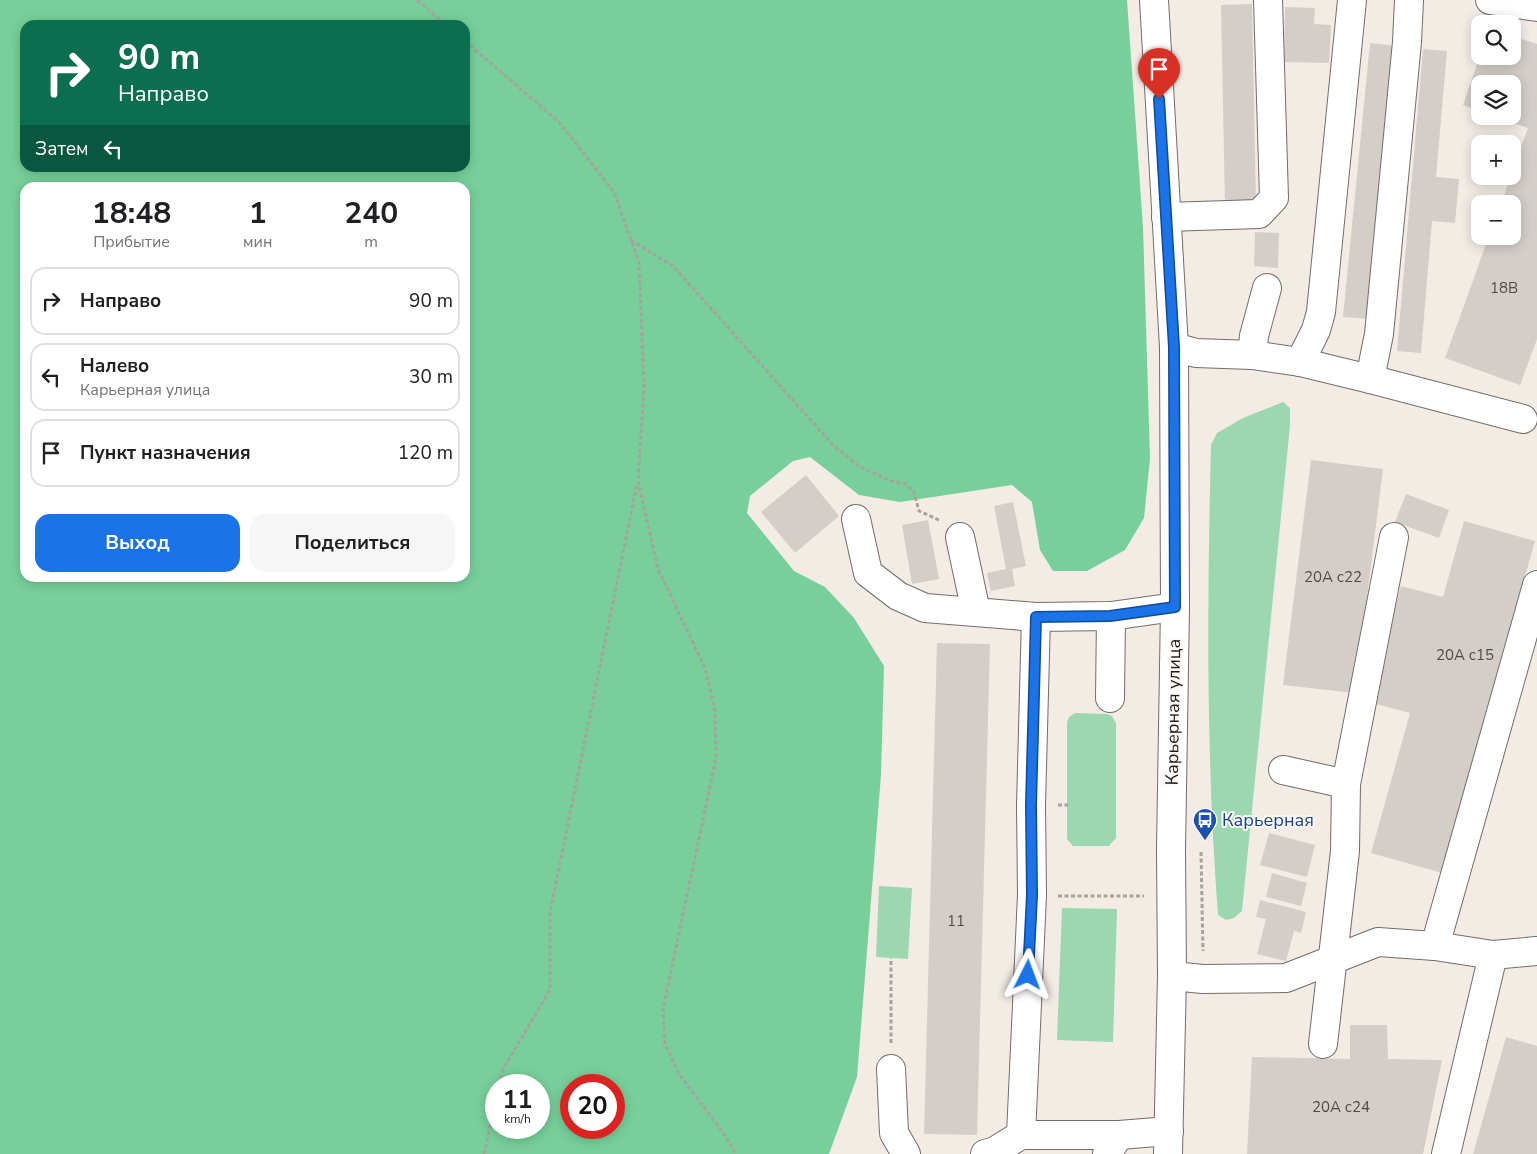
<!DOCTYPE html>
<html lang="ru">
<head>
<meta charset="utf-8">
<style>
	:root { --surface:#fff; --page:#f6f6f6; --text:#202124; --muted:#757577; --line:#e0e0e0; --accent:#1a73e8 }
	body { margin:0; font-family:"Nunito Sans",sans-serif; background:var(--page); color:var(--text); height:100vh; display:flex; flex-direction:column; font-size:19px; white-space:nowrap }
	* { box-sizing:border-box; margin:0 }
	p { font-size:16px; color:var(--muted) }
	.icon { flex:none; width:28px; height:28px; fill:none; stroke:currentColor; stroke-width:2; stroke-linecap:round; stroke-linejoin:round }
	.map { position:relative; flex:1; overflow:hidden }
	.sheet { position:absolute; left:20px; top:182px; width:450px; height:400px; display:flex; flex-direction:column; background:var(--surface); border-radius:15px; box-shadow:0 2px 12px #0003 }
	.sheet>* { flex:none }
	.banner { position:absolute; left:20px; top:20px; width:450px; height:152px; border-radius:15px; box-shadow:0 2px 12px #0003; background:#0b6e4f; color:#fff; overflow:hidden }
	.buttons { position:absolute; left:1471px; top:15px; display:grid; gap:10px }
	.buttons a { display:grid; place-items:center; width:50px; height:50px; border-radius:10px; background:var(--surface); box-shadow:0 2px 12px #0003; font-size:25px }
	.speed { position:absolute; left:485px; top:1074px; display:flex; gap:10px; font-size:25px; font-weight:700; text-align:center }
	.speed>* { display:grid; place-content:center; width:65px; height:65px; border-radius:50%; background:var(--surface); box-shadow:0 2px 12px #0003; line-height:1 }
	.speed small { font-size:12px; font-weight:400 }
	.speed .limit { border:8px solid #d22; background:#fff; color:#111 }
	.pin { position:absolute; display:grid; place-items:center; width:42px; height:42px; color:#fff; margin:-51px -21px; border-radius:50% 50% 50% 0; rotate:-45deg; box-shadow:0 0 5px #0007 }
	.pin .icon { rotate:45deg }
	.me { position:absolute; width:55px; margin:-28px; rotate:3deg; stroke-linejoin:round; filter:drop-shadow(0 0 4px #0008) }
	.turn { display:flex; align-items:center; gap:18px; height:105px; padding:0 15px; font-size:22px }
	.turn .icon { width:65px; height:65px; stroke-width:2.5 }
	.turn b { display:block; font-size:35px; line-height:42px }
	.then { display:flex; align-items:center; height:48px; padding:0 15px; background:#0003; gap:10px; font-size:19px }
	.eta { display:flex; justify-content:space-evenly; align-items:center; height:85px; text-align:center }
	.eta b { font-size:30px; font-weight:700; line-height:35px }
	.button { display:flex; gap:10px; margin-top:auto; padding:10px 15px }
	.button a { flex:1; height:58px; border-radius:15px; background:var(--accent); color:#fff; font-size:20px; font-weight:700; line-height:58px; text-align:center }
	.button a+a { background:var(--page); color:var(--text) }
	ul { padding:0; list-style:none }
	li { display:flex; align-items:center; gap:15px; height:68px; margin:0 10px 8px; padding:0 5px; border:2px solid var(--line); border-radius:15px }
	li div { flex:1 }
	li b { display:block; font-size:19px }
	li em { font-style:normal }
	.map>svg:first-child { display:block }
</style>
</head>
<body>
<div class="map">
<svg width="1537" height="1154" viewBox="0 0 1537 1154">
	<rect width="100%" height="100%" fill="#f2ece5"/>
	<g fill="#9bd8b0">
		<path d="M 1283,402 L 1290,408 L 1290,425 L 1242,911 L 1234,918 L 1226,920 L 1218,915 C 1206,759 1207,602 1211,445 L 1217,433 L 1243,418 Z"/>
		<polygon points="1075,713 1107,714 1112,716 1116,723 1116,838 1109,846 1073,846 1067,839 1067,722 1069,717"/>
		<polygon points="879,886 912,888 908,959 876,957"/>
		<polygon points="1062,908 1117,909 1113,1042 1057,1040"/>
	</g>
	<path fill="#77d099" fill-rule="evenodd" d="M 0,0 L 1127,0 L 1143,227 L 1150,458 L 1144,518 L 1125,550 L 1087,571 L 1053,571 L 1040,550 L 1032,502 L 1012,485 L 900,502 L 859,495 L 810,457 L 793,461 L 750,496 L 747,513 L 794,571 L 825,587 L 854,618 L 884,666 L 881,775 L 857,1077 L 829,1154 L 0,1154 ZM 25,25 L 465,25 L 465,168 L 25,168 ZM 25,188 L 465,188 L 465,578 L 25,578 ZM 496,1085 L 539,1085 L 539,1128 L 496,1128 ZM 571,1085 L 614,1085 L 614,1128 L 571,1128 Z"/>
	<g fill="#d4cec8">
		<polygon points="1252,4 1256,204 1225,205 1221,5"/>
		<polygon points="1285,7 1315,8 1314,24 1331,25 1329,63 1284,62"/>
		<polygon points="1512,36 1537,44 1537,339 1520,385 1445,358 1489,236 1512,236 1512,204 1501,204 1511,176 1512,176 1512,172 1528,128 1495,117 1512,116 1512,84 1480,84 1480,111 1463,105 1480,56 1512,56"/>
		<polygon points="1370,43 1396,46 1369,319 1343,317"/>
		<polygon points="1423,49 1447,51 1436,177 1459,179 1455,223 1432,221 1421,353 1397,351"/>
		<polygon points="1255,232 1279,233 1278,268 1254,266"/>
		<polygon points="1311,460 1383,469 1355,693 1283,685"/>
		<polygon points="806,475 839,516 795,553 761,512"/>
		<polygon points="1406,494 1449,510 1439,538 1395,522"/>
		<polygon points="1013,502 1026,566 1012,569 1015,586 991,591 987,573 1006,569 994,506"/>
		<polygon points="928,520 939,579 912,584 902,525"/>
		<polygon points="1464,521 1535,541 1442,873 1371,853 1410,713 1369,702 1401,586 1443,597"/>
		<polygon points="937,643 990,644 977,1135 924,1134"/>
		<polygon points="1269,833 1315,845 1307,877 1260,865"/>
		<polygon points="1272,873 1307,883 1301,906 1266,897"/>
		<polygon points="1260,900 1306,912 1301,933 1294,931 1286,961 1257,954 1266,919 1256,917"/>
		<polygon points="1350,1025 1387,1025 1388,1059 1442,1060 1423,1154 1247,1154 1252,1057 1350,1059"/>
		<polygon points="1506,1037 1537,1046 1537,1154 1473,1154"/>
	</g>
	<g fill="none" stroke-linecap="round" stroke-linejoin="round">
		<g stroke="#736d68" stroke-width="30">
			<g id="minor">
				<polyline points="1154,0 1174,347 1175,607 1171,849 1172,976 1168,1154"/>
				<polyline points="1490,0 1537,7"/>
				<polyline points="1166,217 1259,214 1274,198 1268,0"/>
				<polyline points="1174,347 1196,353 1252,355 1300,362 1370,379 1523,419"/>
				<polyline points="1252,355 1254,336 1267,288"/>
				<polyline points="1300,362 1316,330 1321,312 1352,0"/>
				<polyline points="1370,379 1379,334 1407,42 1409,0"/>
				<polyline points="856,519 868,573 898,596 925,608 1036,617"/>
				<polyline points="960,537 976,612"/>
				<polyline points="1110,698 1111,616"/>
				<polyline points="1283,770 1346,784"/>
				<polyline points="1435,946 1537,585"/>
				<polyline points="1172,976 1203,979 1286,978 1378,942 1435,946 1493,955 1537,951"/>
				<polyline points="1323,1044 1345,851 1346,784 1394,537"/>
				<polyline points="891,1069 894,1133 906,1154"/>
				<polyline points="1119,1135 1021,1135 1032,895 1031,805 1036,617 1111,616 1175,607"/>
				<polyline points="985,1154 995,1151 1021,1135"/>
				<polyline points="1107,1154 1119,1135 1169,1131"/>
				<polyline points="1446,1154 1493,955"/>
			</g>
		</g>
		<g stroke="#a7a29d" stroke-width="3" stroke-dasharray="4 2.5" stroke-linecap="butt">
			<polyline points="417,0 446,25"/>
			<polyline points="465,41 559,122 614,192 639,262 644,387 638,481 658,569 705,668 715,710 716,758 663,1009 665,1044 679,1074 722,1131 736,1154"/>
			<polyline points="631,240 674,267 833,445 860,467 891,481 906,484 914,492 919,511 939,520"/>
			<polyline points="1058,805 1068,805"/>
			<polyline points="1201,852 1203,951"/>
			<polyline points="1058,896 1144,896"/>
			<polyline points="891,1043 891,958"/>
			<polyline points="499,1085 503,1069 550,990 550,912 637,484"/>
			<polyline points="484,1154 496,1099"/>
		</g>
		<use href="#minor" stroke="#fff" stroke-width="28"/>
	</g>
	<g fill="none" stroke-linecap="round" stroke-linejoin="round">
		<g stroke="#114b97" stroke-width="12">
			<polyline id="route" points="1028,975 1032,895 1031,805 1036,617 1110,616 1175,607 1174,347 1159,99"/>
		</g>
		<use href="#route" stroke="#1a73e8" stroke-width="9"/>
	</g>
	<defs>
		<g id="bus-pin" transform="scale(1.25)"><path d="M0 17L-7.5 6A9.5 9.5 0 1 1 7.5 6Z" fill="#1a4fb4" stroke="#fef9f4"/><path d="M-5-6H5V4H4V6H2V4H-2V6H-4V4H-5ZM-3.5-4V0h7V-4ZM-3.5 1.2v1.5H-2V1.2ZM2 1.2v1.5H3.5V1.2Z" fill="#fff"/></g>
	</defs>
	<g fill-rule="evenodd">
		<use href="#bus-pin" x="1205" y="820"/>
	</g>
	<g text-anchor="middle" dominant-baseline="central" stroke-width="4" stroke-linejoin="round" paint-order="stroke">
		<g font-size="15" fill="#4e4b47">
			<text x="1504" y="288">18В</text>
			<text x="1333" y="577">20А с22</text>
			<text x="1465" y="655">20А с15</text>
			<text x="956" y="921">11</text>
			<text x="1341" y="1107">20А с24</text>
		</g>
		<g font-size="18" fill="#211f1c" stroke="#fef9f4">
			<text transform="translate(1173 712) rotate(-89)">Карьерная улица</text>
		</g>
		<g font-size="18" fill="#164399" stroke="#fef9f4" text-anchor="start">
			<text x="1222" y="820">Карьерная</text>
		</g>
	</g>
</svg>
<div class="buttons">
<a><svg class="icon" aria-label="search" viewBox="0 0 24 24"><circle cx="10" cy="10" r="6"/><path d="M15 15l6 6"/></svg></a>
<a><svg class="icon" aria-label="layers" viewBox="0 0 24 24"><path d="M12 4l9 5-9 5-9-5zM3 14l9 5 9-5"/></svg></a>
<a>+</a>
<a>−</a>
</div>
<div class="speed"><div>11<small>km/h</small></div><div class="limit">20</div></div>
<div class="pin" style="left:1159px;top:99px;background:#d93025"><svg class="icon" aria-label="arrive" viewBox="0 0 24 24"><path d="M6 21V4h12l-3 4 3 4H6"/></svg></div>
<svg class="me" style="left:1028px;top:975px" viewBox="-20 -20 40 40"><path d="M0-17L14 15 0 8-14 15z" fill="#1a73e8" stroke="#fff" stroke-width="4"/></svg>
<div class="banner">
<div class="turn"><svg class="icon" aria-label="right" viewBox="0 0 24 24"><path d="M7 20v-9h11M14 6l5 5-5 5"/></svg><div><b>90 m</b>Направо</div></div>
<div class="then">Затем<svg class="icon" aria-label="left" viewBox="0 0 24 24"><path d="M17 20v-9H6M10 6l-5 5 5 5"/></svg></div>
</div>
<section class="sheet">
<div class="eta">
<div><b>18:48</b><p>Прибытие</p></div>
<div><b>1</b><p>мин</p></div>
<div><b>240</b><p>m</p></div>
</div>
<ul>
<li><svg class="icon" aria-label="right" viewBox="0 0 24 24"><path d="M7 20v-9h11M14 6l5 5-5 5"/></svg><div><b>Направо</b></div><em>90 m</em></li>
<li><svg class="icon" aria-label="left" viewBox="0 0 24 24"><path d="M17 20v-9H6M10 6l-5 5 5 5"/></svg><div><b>Налево</b><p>Карьерная улица</p></div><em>30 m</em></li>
<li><svg class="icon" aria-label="arrive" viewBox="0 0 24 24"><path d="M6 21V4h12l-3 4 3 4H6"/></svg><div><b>Пункт назначения</b></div><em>120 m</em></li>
</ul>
<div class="button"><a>Выход</a><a>Поделиться</a></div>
</section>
</div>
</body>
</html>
